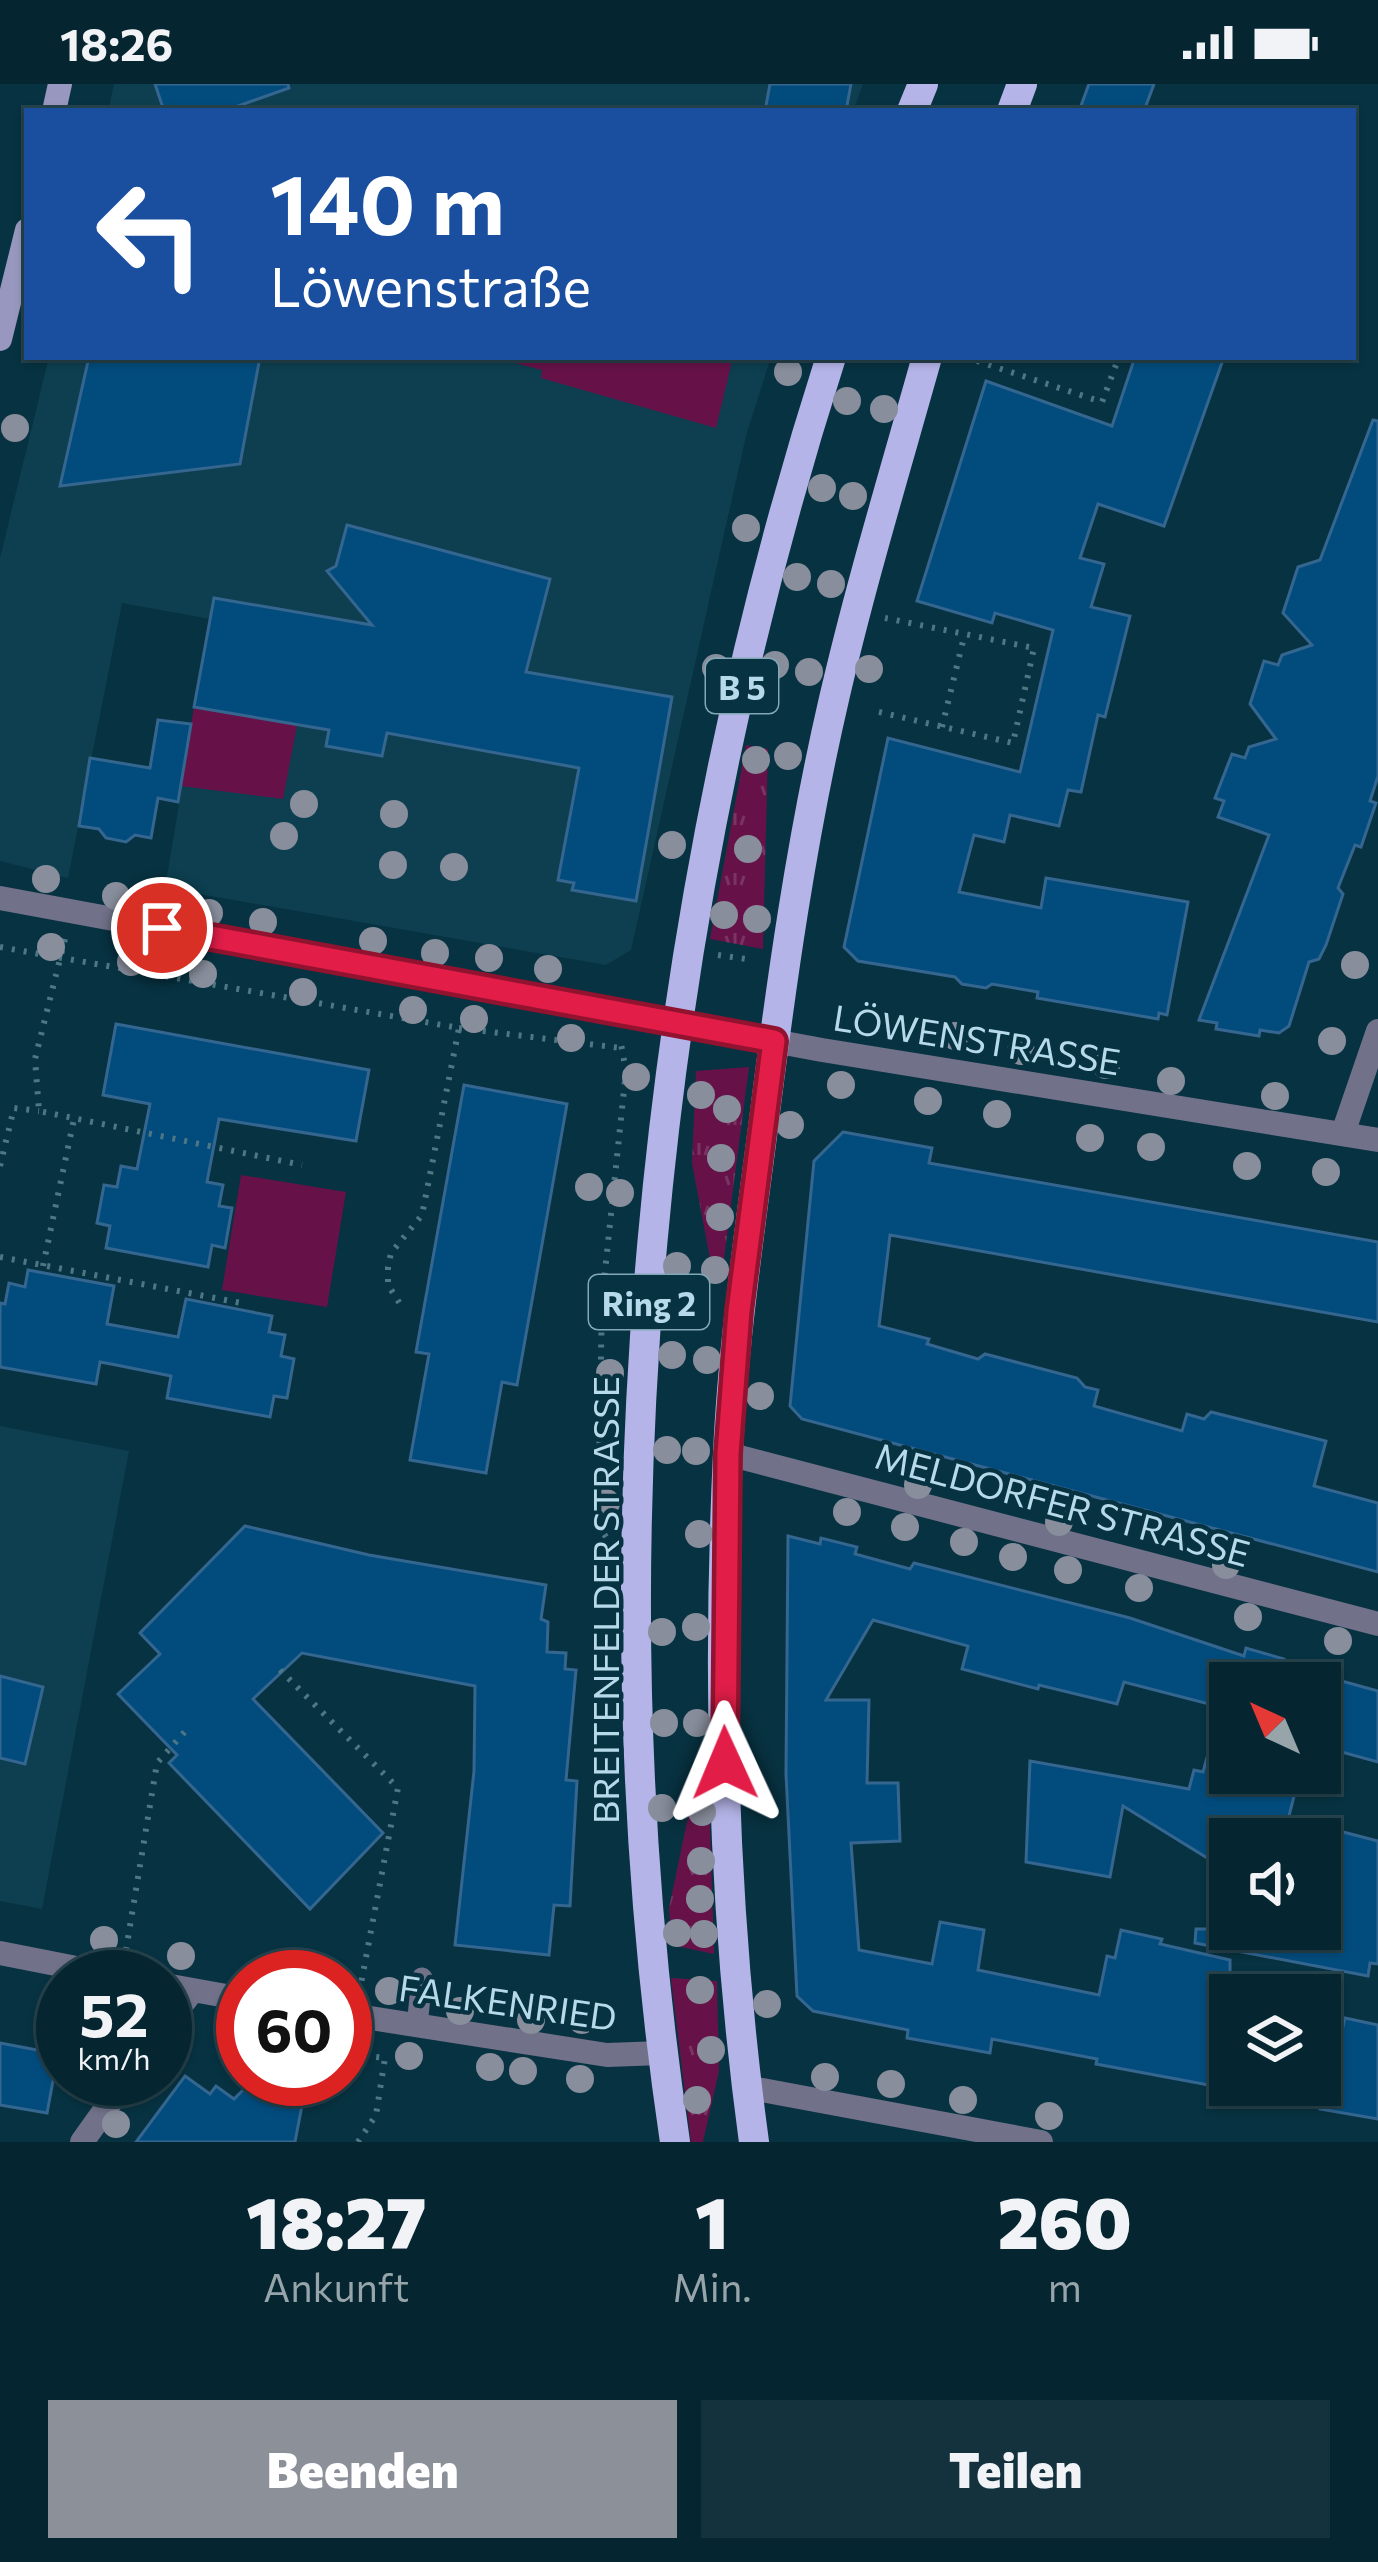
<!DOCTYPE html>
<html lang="de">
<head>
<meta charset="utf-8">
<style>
	:root { --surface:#052631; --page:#13323d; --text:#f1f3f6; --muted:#97a5ab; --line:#26434d; --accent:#8c9099 }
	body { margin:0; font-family:Commissioner,sans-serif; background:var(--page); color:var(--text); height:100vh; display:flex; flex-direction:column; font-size:45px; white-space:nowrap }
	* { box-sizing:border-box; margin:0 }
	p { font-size:39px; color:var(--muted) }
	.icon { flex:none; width:66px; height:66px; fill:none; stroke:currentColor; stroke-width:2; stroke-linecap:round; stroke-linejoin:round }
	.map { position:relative; height:2058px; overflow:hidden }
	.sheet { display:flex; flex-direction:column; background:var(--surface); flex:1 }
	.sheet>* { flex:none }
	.top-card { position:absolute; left:24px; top:24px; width:1332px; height:252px; border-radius:0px; box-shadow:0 3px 9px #0004,0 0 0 3px var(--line); background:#1a4fa0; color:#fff; overflow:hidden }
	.needle { width:78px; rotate:316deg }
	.fabs { position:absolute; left:1209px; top:1578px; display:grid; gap:24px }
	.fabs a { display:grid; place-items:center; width:132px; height:132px; border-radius:0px; background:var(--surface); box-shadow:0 3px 9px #0004,0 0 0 3px var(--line); font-size:60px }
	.speed { position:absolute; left:36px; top:1866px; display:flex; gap:24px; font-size:60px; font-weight:700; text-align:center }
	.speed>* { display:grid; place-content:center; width:156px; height:156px; border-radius:50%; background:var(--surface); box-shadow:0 3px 9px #0004,0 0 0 3px var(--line); line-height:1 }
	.speed small { font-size:30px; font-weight:400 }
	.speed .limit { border:18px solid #d22; background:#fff; color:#111 }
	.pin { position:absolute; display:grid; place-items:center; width:102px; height:102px; color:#fff; margin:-51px; border:6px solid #fff; border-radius:50%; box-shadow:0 3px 12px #0007 }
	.me { position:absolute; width:132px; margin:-66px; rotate:359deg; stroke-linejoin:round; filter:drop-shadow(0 0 9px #0008) }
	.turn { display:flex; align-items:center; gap:42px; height:252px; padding:0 48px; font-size:54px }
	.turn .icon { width:156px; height:156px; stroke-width:2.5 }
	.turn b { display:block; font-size:84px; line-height:102px }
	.eta { display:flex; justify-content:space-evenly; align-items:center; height:204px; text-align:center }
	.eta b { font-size:72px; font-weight:800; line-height:84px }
	.cta { display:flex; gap:24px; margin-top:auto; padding:24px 48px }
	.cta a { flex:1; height:138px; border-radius:0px; background:var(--accent); color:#fff; font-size:48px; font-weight:800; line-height:138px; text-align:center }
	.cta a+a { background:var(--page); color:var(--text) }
	.status { display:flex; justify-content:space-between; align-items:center; height:84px; padding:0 60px; background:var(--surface); direction:ltr }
	.status svg { height:33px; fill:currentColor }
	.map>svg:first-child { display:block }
</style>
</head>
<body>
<div class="status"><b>18:26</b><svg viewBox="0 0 49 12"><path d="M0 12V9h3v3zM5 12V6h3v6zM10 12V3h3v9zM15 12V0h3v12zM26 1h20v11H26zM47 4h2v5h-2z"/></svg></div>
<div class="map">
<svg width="1378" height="2058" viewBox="0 0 1378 2058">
	<defs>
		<pattern id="grass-tufts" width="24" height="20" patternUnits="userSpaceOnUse" patternTransform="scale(3)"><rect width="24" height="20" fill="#661248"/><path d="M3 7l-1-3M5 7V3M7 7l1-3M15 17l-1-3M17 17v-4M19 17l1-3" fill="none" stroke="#7a3463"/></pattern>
	</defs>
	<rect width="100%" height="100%" fill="#073241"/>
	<g fill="#0d3f50">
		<polygon points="114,0 863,0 853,27 108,27"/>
		<polygon points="49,273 771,273 746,352 631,866 606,881 165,804 210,535 122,519 68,794 0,777 0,474"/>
		<polygon points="0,1342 129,1367 42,1825 0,1817"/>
	</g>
	<g fill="url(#grass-tufts)">
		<polygon points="746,661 768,665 763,865 710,855"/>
		<polygon points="749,983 722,1190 711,1180 692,1079 696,987"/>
		<polygon points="692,1714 709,1714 714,1870 672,1861 669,1824"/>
		<polygon points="671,1894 717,1897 719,1987 703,2058 691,2058"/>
	</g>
	<g fill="#661248">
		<polygon points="491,273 733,273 716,344 541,294 542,286"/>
		<polygon points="194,623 297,641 283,715 181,702"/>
		<polygon points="241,1091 346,1108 327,1223 222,1206"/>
	</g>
	<g fill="#024c7d" stroke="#346690" stroke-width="3">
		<polygon points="155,0 288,0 289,4 224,27 164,27"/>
		<polygon points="770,0 851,0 846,27 765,27"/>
		<polygon points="1089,0 1154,0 1144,27 1079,27"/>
		<polygon points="89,273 260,273 240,380 60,402"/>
		<polygon points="1135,273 1224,273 1164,442 1098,420 1080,474 1104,480 1091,523 1130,532 1105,633 1098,631 1081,708 1068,706 1059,742 1010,731 1004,758 974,751 959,808 1041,824 1046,794 1188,818 1167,931 1159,929 1158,935 1037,914 1038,908 992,900 986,904 962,900 955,893 858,877 844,863 888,654 1020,688 1053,546 995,529 992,539 917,517 986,297 1112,342"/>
		<polygon points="1373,336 1378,337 1378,692 1370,717 1376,719 1361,763 1355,761 1338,804 1343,810 1326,861 1319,875 1309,878 1289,942 1279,949 1260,946 1259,952 1216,945 1217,939 1199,936 1269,751 1218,733 1224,717 1215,714 1232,670 1245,674 1249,663 1276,655 1250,620 1264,577 1278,581 1282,571 1312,561 1283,529 1298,483 1320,476"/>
		<polygon points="347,441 550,495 526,588 672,613 636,817 572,806 574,799 558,796 579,684 387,649 382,672 326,662 329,646 194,623 214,514 372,541 327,487 336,482"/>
		<polygon points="158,636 191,640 178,718 158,714 151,754 135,751 126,758 106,754 99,745 79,742 90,674 150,684"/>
		<polygon points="116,940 369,986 356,1057 219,1035 207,1098 223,1101 219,1122 232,1124 225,1164 212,1161 208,1183 106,1164 110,1142 97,1139 104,1101 117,1103 121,1082 137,1085 150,1020 103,1011"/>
		<polygon points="464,1001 567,1020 517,1301 502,1298 486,1389 410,1376 429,1270 416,1268"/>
		<polygon points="843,1048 932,1064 929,1079 1378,1158 1378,1238 890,1151 879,1242 929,1255 927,1260 978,1275 985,1270 1077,1294 1085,1303 1098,1306 1094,1322 1182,1347 1187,1330 1204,1335 1211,1328 1326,1357 1314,1402 1378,1419 1378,1488 802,1335 790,1322 814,1077"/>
		<polygon points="28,1186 114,1202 107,1240 178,1253 186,1215 272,1232 269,1248 285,1251 281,1272 294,1275 287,1314 274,1312 270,1333 167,1314 171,1292 111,1280 100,1278 96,1300 0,1283 0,1219 5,1220 9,1199 25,1203"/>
		<polygon points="245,1442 369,1471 546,1501 541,1535 548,1538 547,1568 566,1569 565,1585 576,1586 566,1696 577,1697 570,1822 554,1821 549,1871 455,1861 474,1687 475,1602 302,1569 253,1615 383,1749 310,1825 169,1679 177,1671 118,1610 160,1570 140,1549"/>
		<polygon points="788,1452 820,1460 821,1454 857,1463 855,1470 910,1485 914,1479 1130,1534 1244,1572 1246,1564 1284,1575 1282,1583 1309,1591 1308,1599 1230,1599 1230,1689 1300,1689 1283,1755 1230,1755 1230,1788 1123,1722 1110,1793 1026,1778 1030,1677 1189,1705 1194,1686 1203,1688 1221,1623 1124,1598 1117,1620 1039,1601 1038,1605 962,1585 968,1562 873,1536 826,1616 869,1616 867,1699 898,1699 900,1757 851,1759 859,1866 932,1880 940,1838 984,1846 978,1886 1099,1911 1107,1872 1115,1874 1121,1846 1162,1855 1160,1860 1230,1876 1230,2005 1096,1980 1097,1975 992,1955 990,1969 907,1954 908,1946 813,1927 797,1912 786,1690"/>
		<polygon points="1320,1591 1378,1607 1378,1678 1320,1662"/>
		<polygon points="0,1592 43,1603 25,1680 0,1674"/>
		<polygon points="1320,1742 1378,1757 1378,1880 1370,1879 1368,1892 1195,1859 1196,1845 1320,1845"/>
		<polygon points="1345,1934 1378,1941 1378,2035 1320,2025 1320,1943 1342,1947"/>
		<polygon points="0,1959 58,1970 47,2029 0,2021"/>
		<polygon points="185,1992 210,2010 216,2002 234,2015 244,2005 303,2016 295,2058 136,2058"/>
	</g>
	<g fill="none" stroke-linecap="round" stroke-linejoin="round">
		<g stroke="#4e7685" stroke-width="6" stroke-dasharray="3 9" stroke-linecap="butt">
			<polyline points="977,277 1102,318 1119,273"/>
			<polyline points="879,628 1013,659 1034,564 885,534"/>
			<polyline points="942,643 964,553"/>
			<polyline points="65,855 35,975 39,1027 302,1081"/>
			<polyline points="0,863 459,944 422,1131 391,1169 388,1183 388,1201 404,1226"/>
			<polyline points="718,871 753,876"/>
			<polyline points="459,944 621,964"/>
			<polyline points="0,1082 14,1024 39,1027"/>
			<polyline points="0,1173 241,1219"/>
			<polyline points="43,1182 74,1035"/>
			<polyline points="606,1453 598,1441 602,1216 626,987 621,960"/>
			<polyline points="280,1586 398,1704 360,1905"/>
			<polyline points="126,1866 157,1679 187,1645"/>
			<polyline points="358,2058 376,2031 385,1974 369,1972"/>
		</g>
		<polyline stroke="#71718a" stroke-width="21" points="417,1942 422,1894"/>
		<g stroke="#71718a" stroke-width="24">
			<polyline points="0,814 822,966 1378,1056"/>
			<polyline points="1343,1049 1378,947"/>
			<polyline points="728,1370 1378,1540"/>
			<polyline points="0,1869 122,1893"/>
			<polyline points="165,1901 243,1915"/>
			<polyline points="345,1930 607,1971 662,1969"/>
			<polyline points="165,1943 192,1907"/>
			<polyline points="746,2003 1041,2058"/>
			<polyline points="82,2058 127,1995"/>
		</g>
		<g stroke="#9897bf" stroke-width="24">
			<polyline points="54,27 60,0"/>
			<polyline points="0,255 27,146"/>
		</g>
		<g stroke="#b5b4e8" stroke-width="30">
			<polyline points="912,27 923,0"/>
			<polyline points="1012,27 1022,0"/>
			<path d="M 675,2058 C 588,1472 650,837 831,273"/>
			<path d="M 754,2058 C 723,1831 717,1598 728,1369 C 733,1260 749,1153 763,1044 C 781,900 801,757 834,615 C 861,499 895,387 927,273"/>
		</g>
	</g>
	<g fill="#888e9c">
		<circle cx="788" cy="288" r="14"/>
		<circle cx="847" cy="317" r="14"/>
		<circle cx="884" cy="325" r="14"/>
		<circle cx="15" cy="344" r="14"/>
		<circle cx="822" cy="404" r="14"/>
		<circle cx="853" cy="412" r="14"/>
		<circle cx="746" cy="444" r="14"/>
		<circle cx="797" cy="493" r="14"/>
		<circle cx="831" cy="500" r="14"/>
		<circle cx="775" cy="581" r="14"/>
		<circle cx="716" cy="584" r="14"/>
		<circle cx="869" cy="585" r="14"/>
		<circle cx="809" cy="588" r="14"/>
		<circle cx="788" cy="672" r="14"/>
		<circle cx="756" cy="676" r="14"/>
		<circle cx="304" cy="720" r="14"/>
		<circle cx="394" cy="730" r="14"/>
		<circle cx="284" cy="752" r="14"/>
		<circle cx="672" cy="761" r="14"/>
		<circle cx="748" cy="765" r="14"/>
		<circle cx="393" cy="781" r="14"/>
		<circle cx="454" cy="783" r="14"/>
		<circle cx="46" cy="795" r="14"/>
		<circle cx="116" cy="812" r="14"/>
		<circle cx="158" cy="820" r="14"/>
		<circle cx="209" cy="829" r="14"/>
		<circle cx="724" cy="831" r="14"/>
		<circle cx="757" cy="835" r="14"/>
		<circle cx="263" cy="838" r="14"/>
		<circle cx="373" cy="857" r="14"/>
		<circle cx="51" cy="863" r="14"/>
		<circle cx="435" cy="869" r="14"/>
		<circle cx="489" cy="874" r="14"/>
		<circle cx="131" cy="878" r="14"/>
		<circle cx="1355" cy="881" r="14"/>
		<circle cx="548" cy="885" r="14"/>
		<circle cx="203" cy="890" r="14"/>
		<circle cx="303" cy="908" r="14"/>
		<circle cx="413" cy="926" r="14"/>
		<circle cx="474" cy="935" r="14"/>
		<circle cx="955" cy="952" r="14"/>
		<circle cx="571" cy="954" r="14"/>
		<circle cx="1332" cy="957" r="14"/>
		<circle cx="1021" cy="967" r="14"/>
		<circle cx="1106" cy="981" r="14"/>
		<circle cx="636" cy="993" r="14"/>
		<circle cx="1171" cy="997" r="14"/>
		<circle cx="841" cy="1001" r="14"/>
		<circle cx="701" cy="1011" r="14"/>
		<circle cx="1275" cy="1012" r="14"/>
		<circle cx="928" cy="1017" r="14"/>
		<circle cx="727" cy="1025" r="14"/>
		<circle cx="997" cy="1030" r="14"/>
		<circle cx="790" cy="1041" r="14"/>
		<circle cx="1090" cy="1054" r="14"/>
		<circle cx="1151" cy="1063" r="14"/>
		<circle cx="721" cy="1074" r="14"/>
		<circle cx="1247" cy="1082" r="14"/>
		<circle cx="1326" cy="1088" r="14"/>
		<circle cx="589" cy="1103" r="14"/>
		<circle cx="620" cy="1109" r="14"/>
		<circle cx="720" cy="1133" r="14"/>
		<circle cx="677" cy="1182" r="14"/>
		<circle cx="715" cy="1186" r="14"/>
		<circle cx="672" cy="1271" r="14"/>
		<circle cx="707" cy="1276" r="14"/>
		<circle cx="610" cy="1289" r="14"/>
		<circle cx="760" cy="1312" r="14"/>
		<circle cx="667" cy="1366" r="14"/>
		<circle cx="696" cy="1367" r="14"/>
		<circle cx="918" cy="1401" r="14"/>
		<circle cx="606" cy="1419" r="14"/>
		<circle cx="847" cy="1428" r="14"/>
		<circle cx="1059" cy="1438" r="14"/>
		<circle cx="905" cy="1443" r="14"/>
		<circle cx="699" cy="1450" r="14"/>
		<circle cx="964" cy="1458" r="14"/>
		<circle cx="1013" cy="1473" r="14"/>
		<circle cx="1226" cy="1481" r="14"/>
		<circle cx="1068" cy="1486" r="14"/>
		<circle cx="1139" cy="1504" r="14"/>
		<circle cx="1248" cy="1533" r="14"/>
		<circle cx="696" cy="1543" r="14"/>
		<circle cx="662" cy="1548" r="14"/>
		<circle cx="1338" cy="1557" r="14"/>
		<circle cx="664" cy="1639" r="14"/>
		<circle cx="697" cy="1639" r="14"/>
		<circle cx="662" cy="1724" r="14"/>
		<circle cx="702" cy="1728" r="14"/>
		<circle cx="701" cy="1777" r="14"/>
		<circle cx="700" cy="1815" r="14"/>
		<circle cx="677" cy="1849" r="14"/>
		<circle cx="704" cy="1850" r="14"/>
		<circle cx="104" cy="1856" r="14"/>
		<circle cx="181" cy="1872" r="14"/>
		<circle cx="700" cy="1906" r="14"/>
		<circle cx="389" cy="1907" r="14"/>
		<circle cx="767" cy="1920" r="14"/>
		<circle cx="460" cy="1927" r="14"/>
		<circle cx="531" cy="1936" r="14"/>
		<circle cx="582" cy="1936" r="14"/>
		<circle cx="711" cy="1966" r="14"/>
		<circle cx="409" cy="1972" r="14"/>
		<circle cx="490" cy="1983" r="14"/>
		<circle cx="523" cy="1987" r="14"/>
		<circle cx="825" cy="1993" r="14"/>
		<circle cx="580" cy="1995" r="14"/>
		<circle cx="891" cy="2000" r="14"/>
		<circle cx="697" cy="2016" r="14"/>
		<circle cx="963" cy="2016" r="14"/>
		<circle cx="1049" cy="2032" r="14"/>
		<circle cx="116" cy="2040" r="14"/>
	</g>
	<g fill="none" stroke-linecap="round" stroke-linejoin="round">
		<g stroke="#92132f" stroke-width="30">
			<polyline id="route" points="162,844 774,957 739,1227 728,1370 725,1679"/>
		</g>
		<use href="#route" stroke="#e11d48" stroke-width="21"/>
	</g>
	<g text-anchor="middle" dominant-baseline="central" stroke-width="9" stroke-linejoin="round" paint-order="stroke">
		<g fill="#073241" stroke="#82a8b7" stroke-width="3">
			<rect x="706" y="575" width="72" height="54" rx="9"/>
			<rect x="589" y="1191" width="120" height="54" rx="9"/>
		</g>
		<g font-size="33" font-weight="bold" fill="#b7daea">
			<text x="742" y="602">B 5</text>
			<text x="649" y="1218">Ring 2</text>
		</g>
		<g font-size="36" fill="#b7daea" stroke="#073241">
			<text transform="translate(977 954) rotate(9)">LÖWENSTRASSE</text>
			<text transform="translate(1063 1419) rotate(15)">MELDORFER STRASSE</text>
			<text transform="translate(604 1516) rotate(-90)">BREITENFELDER STRASSE</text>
			<text transform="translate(508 1917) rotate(8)">FALKENRIED</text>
		</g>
	</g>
</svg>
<div class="fabs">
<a><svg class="needle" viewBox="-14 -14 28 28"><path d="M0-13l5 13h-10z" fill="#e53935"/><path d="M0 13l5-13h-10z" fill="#97a5ab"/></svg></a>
<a><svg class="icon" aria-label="sound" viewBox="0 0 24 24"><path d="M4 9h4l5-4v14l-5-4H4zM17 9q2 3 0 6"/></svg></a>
<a><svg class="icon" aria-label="layers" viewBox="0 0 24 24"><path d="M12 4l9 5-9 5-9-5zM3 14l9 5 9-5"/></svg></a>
</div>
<div class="speed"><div>52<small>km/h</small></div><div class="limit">60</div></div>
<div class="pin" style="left:162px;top:844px;background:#d93025"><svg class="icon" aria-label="arrive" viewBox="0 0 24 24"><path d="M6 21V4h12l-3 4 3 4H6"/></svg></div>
<svg class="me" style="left:725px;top:1679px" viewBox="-20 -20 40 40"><path d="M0-17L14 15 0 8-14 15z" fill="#e11d48" stroke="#fff" stroke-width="4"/></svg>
<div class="top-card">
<div class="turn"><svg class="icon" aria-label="left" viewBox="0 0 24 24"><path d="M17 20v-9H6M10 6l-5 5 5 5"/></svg><div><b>140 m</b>Löwenstraße</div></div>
</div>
</div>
<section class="sheet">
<div class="eta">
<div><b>18:27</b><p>Ankunft</p></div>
<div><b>1</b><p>Min.</p></div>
<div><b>260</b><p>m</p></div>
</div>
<div class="cta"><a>Beenden</a><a>Teilen</a></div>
</section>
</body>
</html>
